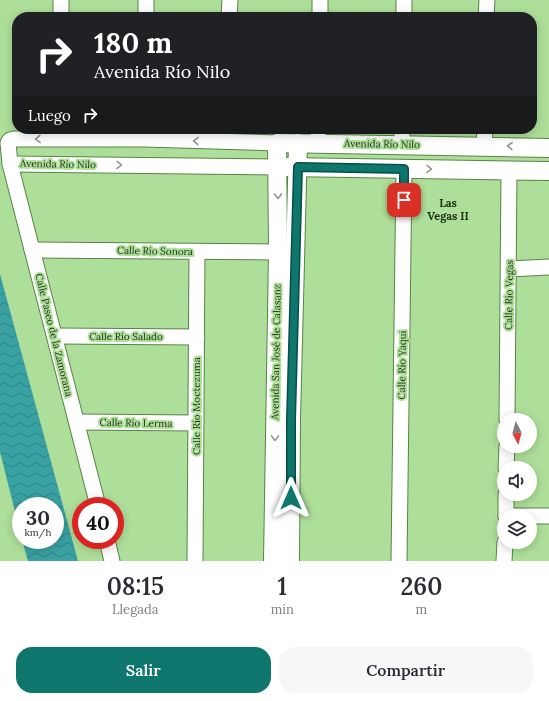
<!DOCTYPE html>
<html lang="es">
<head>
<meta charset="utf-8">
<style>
	:root { --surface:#fff; --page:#f7f7f7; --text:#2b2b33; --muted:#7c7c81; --accent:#0f766e }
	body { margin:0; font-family:Lora,serif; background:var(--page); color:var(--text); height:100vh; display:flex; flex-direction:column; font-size:15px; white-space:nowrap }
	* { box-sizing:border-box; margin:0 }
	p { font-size:13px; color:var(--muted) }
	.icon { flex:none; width:22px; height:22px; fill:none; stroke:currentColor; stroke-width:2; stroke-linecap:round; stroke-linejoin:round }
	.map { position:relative; height:561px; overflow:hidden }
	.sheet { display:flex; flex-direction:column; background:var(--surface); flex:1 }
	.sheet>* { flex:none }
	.guide { position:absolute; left:12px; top:12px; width:525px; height:122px; border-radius:16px; box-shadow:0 2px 10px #0003; background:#202124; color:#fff; overflow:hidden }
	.needle { width:26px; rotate:174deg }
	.buttons { position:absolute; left:497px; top:413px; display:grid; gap:8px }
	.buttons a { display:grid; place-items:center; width:40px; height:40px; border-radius:50%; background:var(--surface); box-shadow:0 2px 10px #0003; font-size:20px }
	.speed { position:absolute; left:12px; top:497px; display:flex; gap:8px; font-size:20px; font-weight:700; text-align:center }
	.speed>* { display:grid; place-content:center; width:52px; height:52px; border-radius:50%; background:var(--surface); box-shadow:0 2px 10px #0003; line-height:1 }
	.speed small { font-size:10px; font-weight:400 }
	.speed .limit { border:6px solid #d22; background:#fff; color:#111 }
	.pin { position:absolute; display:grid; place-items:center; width:34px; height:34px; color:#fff; margin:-17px; border-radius:8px; box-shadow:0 2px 6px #0006 }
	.me { position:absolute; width:44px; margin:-22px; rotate:0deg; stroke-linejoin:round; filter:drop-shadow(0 0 3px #0008) }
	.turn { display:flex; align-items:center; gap:14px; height:84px; padding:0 16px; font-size:18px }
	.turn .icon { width:52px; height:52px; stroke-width:2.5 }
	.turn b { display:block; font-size:28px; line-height:34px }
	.then { display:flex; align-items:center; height:38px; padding:0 16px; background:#0003; gap:8px; font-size:15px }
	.eta { display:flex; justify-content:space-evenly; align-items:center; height:68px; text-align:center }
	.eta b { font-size:24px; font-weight:600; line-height:28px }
	.button { display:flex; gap:8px; margin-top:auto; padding:8px 16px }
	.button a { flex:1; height:46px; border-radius:16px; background:var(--accent); color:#fff; font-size:16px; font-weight:600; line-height:46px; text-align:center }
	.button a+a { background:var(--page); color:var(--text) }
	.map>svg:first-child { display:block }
</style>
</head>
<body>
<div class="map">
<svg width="549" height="561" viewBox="0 0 549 561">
	<defs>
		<pattern id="water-waves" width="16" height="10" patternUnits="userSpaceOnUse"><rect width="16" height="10" fill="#3aa1a3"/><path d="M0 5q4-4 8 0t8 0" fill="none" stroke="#308484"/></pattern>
	</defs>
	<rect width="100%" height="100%" fill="#aedf9a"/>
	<polygon fill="url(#water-waves)" points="0,274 78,561 28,561 22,540 55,540 55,506 21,506 21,535 0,452"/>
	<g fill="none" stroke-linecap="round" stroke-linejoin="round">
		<g stroke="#578444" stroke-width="17">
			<g id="minor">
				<polyline points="61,17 61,0"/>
				<polyline points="146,17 146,0"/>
				<polyline points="229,17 230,0"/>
				<polyline points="320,17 320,0"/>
				<polyline points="404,17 404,0"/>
				<polyline points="486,17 487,0"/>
				<polyline points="318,143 318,129"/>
				<polyline points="402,144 402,129"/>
				<polyline points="484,146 485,129"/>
				<polyline points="10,164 278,167"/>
				<polyline points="32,250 278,252"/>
				<polyline points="509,269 549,267"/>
				<polyline points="55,336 197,337"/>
				<polyline points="507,420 509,170"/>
				<polyline points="77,422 196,423"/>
				<polyline points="506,468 507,446"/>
				<polyline points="98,506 10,164 8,143 10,140 14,139 144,139 277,143"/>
				<polyline points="506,516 549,516"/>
				<polyline points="506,516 506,494"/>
				<polyline points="107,540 112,561"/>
				<polyline points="195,561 197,252"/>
				<polyline points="399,561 404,169"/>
				<polyline points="504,561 505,542"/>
			</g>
		</g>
		<g stroke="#578444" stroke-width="20">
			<g id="tertiary">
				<polyline points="286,167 549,171"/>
				<polyline points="273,561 278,252 277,143 549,148"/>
				<polyline points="290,561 291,420 298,143"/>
			</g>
		</g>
		<use href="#minor" stroke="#fff" stroke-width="15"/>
		<use href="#tertiary" stroke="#fff" stroke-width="18"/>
	</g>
	<defs><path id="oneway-chevron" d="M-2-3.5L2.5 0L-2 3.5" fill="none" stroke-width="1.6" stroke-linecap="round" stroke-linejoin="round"/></defs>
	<g stroke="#90998b">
		<use href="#oneway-chevron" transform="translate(38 139) rotate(179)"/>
		<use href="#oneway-chevron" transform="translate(196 141) rotate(-178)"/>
		<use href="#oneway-chevron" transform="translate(510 146) rotate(-178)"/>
		<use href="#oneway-chevron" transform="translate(119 165) rotate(1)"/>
		<use href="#oneway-chevron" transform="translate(429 169) rotate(1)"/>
		<use href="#oneway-chevron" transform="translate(278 196) rotate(90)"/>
		<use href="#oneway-chevron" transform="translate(275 438) rotate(91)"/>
	</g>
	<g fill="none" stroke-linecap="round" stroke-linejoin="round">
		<g stroke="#0a4d48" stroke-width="10">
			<polyline id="route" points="291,498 291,420 298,167 404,169 404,200"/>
		</g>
		<use href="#route" stroke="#0f766e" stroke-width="7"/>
	</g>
	<g text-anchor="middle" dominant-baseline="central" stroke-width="4" stroke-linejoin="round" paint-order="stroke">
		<g font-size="10" fill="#203317" stroke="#aedf9a">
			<text transform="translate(382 144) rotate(1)">Avenida Río Nilo</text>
			<text transform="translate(58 164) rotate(1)">Avenida Río Nilo</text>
			<text transform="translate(155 251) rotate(1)">Calle Río Sonora</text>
			<text transform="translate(509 295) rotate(-89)">Calle Río Vegas</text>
			<text transform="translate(54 335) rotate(76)">Calle Paseo de la Zamorana</text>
			<text x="126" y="336">Calle Río Salado</text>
			<text transform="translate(276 352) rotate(-89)">Avenida San José de Calasanz</text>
			<text transform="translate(402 365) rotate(-89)">Calle Río Yaqui</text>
			<text transform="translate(196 406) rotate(-90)">Calle Río Moctezuma</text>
			<text transform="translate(136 423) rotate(1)">Calle Río Lerma</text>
		</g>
		<g font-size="11" font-weight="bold" fill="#203317" stroke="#aedf9a">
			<text x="448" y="203">Las<tspan x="448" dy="13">Vegas II</tspan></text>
		</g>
	</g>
</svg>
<div class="buttons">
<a><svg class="needle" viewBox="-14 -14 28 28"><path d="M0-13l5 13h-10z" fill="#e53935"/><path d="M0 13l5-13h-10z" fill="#7c7c81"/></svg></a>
<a><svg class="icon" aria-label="sound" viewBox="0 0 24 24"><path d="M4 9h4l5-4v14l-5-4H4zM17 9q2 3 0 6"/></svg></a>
<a><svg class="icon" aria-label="layers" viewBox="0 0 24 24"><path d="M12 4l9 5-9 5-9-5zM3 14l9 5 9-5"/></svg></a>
</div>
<div class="speed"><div>30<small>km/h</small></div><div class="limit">40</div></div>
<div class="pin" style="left:404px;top:200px;background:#d93025"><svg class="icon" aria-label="arrive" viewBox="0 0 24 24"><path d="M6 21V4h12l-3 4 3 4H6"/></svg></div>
<svg class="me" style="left:291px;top:498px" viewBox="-20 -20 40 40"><path d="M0-17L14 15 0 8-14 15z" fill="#0f766e" stroke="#fff" stroke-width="4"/></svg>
<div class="guide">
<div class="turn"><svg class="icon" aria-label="right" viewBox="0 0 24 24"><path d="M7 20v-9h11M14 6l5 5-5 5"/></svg><div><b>180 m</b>Avenida Río Nilo</div></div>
<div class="then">Luego<svg class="icon" aria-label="right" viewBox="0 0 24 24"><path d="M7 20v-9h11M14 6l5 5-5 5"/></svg></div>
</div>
</div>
<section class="sheet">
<div class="eta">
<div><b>08:15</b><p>Llegada</p></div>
<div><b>1</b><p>min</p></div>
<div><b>260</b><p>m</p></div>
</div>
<div class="button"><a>Salir</a><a>Compartir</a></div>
</section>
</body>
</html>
